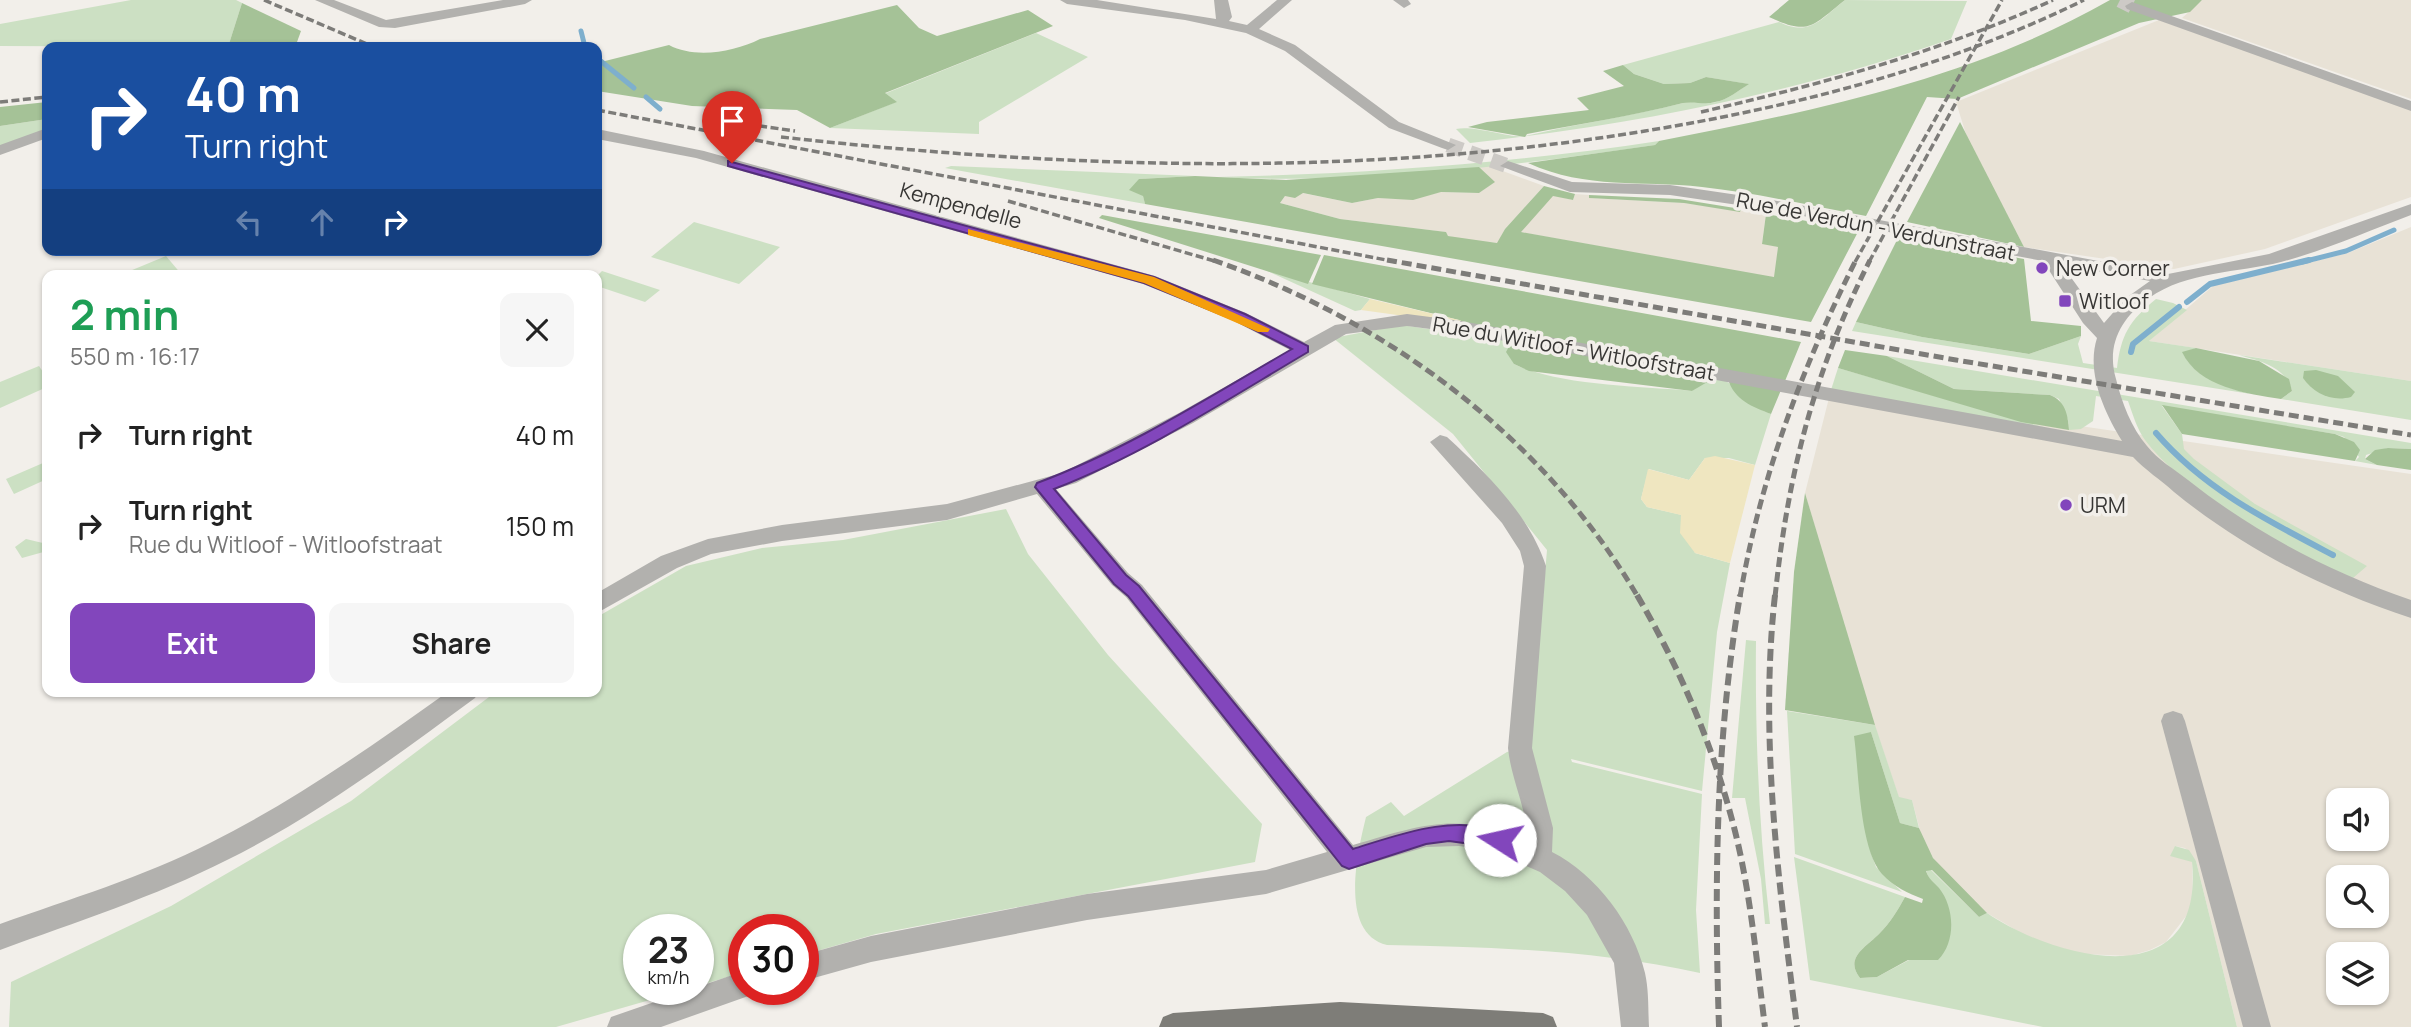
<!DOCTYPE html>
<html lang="en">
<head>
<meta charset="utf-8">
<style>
	:root { --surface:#fff; --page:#f6f6f6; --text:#222; --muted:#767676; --accent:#8246bc }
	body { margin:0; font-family:Manrope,sans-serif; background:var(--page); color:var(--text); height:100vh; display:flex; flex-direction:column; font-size:26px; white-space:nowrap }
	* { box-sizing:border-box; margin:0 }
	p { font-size:23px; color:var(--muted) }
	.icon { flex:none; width:38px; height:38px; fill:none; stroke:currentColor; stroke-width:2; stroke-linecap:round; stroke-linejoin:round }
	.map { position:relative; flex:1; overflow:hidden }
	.side { position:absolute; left:42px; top:270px; width:560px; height:427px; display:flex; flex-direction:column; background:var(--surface); border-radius:14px; box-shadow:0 2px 5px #0004 }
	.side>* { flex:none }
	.banner { position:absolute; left:42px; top:42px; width:560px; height:214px; border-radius:14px; box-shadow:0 2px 5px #0004; background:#1a4fa0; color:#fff; overflow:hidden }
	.controls { position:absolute; left:2326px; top:788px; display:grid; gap:14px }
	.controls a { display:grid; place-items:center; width:63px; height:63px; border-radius:14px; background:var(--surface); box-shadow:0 2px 5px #0004; font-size:35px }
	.speed { position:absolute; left:623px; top:914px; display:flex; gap:14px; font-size:35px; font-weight:700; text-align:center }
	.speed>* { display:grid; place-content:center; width:91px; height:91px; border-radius:50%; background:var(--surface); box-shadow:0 2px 5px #0004; line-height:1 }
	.speed small { font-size:18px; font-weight:400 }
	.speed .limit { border:10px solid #d22; background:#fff; color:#111 }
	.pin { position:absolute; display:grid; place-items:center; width:60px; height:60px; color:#fff; margin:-72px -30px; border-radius:50% 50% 50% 0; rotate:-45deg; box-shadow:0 0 7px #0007 }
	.pin .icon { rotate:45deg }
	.me { position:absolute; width:77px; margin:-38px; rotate:280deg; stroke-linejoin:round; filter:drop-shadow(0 0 5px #0008) }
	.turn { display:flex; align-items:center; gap:24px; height:147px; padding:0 28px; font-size:32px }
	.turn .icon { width:91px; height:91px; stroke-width:2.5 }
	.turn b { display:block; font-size:49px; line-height:60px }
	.lanes { display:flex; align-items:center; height:66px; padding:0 28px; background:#0003; justify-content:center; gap:35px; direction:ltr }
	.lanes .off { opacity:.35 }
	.round { display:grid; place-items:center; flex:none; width:74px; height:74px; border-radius:14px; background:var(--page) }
	.summary { display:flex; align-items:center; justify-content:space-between; height:119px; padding:0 28px }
	h1 { font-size:42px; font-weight:700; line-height:52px; color:#1e9e55 }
	.cta { display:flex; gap:14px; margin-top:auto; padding:14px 28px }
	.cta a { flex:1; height:80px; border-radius:14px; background:var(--accent); color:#fff; font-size:28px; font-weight:700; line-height:80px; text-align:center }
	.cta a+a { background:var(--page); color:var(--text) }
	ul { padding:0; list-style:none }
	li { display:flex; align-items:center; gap:21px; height:91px; padding:0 28px }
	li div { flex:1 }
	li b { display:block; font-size:26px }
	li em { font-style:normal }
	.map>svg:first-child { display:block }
</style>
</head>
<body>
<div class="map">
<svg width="2411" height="1027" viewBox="0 0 2411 1027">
	<rect width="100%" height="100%" fill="#f2efea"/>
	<g fill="#e8e2d6" fill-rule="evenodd">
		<polygon points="2202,0 2411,0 2411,99 2182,18"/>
		<polygon points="2159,20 2411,109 2411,197 2265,249 2174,269 2024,247 1969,144 1956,102"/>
		<polygon points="1489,166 1544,186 1505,229 1498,243 1465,241 1448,236 1445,232 1340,219 1280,203 1285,196 1302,193 1352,203 1378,198 1413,199 1440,192 1479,193 1494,182 1479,167"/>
		<polygon points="1575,194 1589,195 1590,198 1684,203 1766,214 1762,243 1778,247 1775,278 1520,232 1553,195 1573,200"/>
		<polygon points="2411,227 2411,381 2149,341 2213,286 2348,253"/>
		<path d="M 1831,390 L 2411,474 L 2411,1027 L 2237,1027 L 2196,861 L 2185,848 L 2175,846 L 2192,862 L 2193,900 L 2187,915 L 2166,942 L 2150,950 L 2130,956 L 2082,954 L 2033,940 L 1987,913 L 1949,877 L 1933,858 L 1922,838 L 1912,800 L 1899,798 L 1855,667 L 1805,493 ZM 2338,800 L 2376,800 L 2376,838 L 2338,838 ZM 2338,877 L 2376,877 L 2376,915 L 2338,915 ZM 2338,954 L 2376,954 L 2376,992 L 2338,992 Z"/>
	</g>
	<g fill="#cce0c3">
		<polygon points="131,0 236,0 242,3 228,47 0,46 0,24"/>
		<path d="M 1845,0 L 1967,1 L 1951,39 C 1795,93 1634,125 1470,143 L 1456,129 C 1475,125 1512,139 1525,136 C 1577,124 1630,116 1683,103 C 1692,101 1701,103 1710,103 C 1724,102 1737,92 1748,84 L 1706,77 L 1690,83 L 1664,84 L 1634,74 L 1623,65 L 1779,22 C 1810,37 1821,19 1845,0 Z"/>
		<polygon points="1036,33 1088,57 979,122 979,134 830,128 896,102 884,94"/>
		<polygon points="47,119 47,131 0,147 0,126"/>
		<path d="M 1659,141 L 1655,145 C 1512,166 1363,185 1218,177 C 1366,174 1513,163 1659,141 Z"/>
		<polygon points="951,166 1195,176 1139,179 1145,204 945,168"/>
		<polygon points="694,222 780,247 739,284 651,257"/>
		<polygon points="166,256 182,275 125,273"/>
		<polygon points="1263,269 1370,299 1361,310 1355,311"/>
		<polygon points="602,271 660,290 645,302 597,286 597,276"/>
		<path d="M 2156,299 L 2173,303 L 2187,310 L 2149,341 L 2196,348 L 2183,353 C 2194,378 2226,387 2251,394 L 1852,331 L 1856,322 L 1922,337 L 2029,354 L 2081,336 L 2078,344 L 2083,363 L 2117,368 C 2121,335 2129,321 2156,299 Z"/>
		<path d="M 1401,325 L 1512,341 L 1514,364 C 1559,386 1641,386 1692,391 L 1710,376 C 1742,382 1741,403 1771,414 L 1755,465 L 1729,458 L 1705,458 L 1689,480 L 1649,469 L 1641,499 L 1647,507 L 1682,515 L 1695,553 L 1730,563 L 1717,632 L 1702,791 L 1571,759 L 1572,762 L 1702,794 L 1696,910 L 1700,973 C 1598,950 1491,947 1387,945 C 1338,933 1358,850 1366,817 L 1391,802 L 1404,816 L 1507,752 L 1530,746 L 1547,550 L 1453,434 L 1333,338 Z"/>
		<path d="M 2239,355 L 2411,381 L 2411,420 L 2281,399 L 2292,391 C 2286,367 2260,361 2239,355 Z"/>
		<path d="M 1887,356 L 2411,443 L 2411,449 L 2388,448 L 2366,455 L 2365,459 L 2377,465 L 2355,461 L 2359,457 L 2344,437 L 2335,434 L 2162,406 L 2182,434 L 2184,449 L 2194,459 L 2255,504 L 2367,566 L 2353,578 C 2291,556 2185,493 2145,440 C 2137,429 2133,415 2128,401 L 2096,396 L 2093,421 L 2081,429 L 2069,430 L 2068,420 L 2059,399 L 2050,395 L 1954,389 Z"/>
		<polygon points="39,366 47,378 47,387 0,408 0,382"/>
		<polygon points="1838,368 2047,428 1831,390"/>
		<polygon points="43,463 47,479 14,494 6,479"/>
		<polygon points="1006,509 1028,554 1108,655 1262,824 1255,862 876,934 803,955 803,929 744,929 744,972 698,986 698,929 639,929 639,989 688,989 556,1027 9,1027 11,982 171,906 351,801 497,691 597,691 597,617 686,566 762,548 843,540"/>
		<polygon points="26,539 47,544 47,551 22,558 15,547"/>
		<path d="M 1746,640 L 1756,641 C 1755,736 1759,830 1770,924 L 1765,924 L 1761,879 L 1745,798 L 1732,798 Z"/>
		<polygon points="1787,711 1875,725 1899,797 1912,800 1919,828 1900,823 1871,732 1870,850 1876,867 1902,892 1795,854"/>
		<path d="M 2175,846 L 2189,850 L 2196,861 L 2237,1027 L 2043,1027 L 1810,980 L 1794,857 L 1905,897 C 1898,910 1890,923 1879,934 C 1866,947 1844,958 1860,978 L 1877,977 L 1909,960 L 1938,960 L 1939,889 L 1929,880 L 1926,870 L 1931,870 L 1979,917 L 1987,913 C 2058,961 2205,997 2192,862 L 2170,856 Z"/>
	</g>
	<g fill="#a5c297">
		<path d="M 1789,0 L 1845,0 C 1812,26 1810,36 1769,17 Z"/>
		<path d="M 2110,0 L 2202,0 L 2190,12 L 2139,23 L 1957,99 L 1927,97 L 1866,216 C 1812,206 1757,193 1702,187 C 1640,180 1588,190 1528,163 L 1655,145 L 1659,141 C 1813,111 1972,79 2110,0 Z"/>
		<polygon points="242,3 301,31 297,42 228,47"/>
		<path d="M 897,5 L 919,28 L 937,36 L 1028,10 L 1053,26 L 885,93 L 897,102 L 830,128 L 797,110 L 692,106 L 597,91 L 597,63 L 669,45 C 695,59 734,52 760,39 Z"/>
		<path d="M 1623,65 L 1634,74 L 1664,84 L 1690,83 L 1706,77 L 1749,84 C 1739,90 1728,100 1715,102 C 1705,105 1694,101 1683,103 C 1631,116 1580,124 1527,134 L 1525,137 L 1468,127 L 1487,122 L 1589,110 L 1577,98 L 1624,86 L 1603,71 Z"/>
		<polygon points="47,102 47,119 0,126 0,107"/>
		<polygon points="1960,122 2024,247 1907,222"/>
		<polygon points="1479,167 1495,182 1479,193 1441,192 1413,200 1378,198 1352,203 1303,193 1295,198 1285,196 1280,203 1340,219 1446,232 1448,236 1497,243 1505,229 1544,186 1575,194 1573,200 1553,196 1521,232 1774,277 1778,247 1762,244 1766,214 1859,230 1811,322 1145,204 1143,196 1129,190 1139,179 1195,176 1286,180"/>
		<polygon points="1589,195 1679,199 1741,209 1740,212 1684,203 1589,198"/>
		<polygon points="1102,215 1321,255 1308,284 1099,218"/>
		<polygon points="1899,236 2024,259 2031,321 2081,326 2081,336 2029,354 1922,337 1856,322"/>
		<polygon points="1324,255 1801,342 1785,381 1470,325 1459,320 1312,284"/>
		<polygon points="1512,341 1710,376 1709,381 1692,391 1529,371 1514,364 1506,352"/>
		<path d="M 2196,348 L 2259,361 L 2289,379 L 2292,391 L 2281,399 C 2248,394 2198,387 2182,352 Z"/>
		<path d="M 1845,350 L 1887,356 L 1954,389 L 2050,395 C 2065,401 2068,414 2069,430 L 2021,422 L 1838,368 Z"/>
		<path d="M 2316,370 L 2338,376 L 2355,392 L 2351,397 C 2332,402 2314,394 2303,378 L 2304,371 Z"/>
		<path d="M 1728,379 L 1781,390 L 1771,414 C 1753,407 1734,400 1728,379 Z"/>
		<polygon points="2162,405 2335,434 2354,442 2360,450 2355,461 2182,434"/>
		<polygon points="2388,448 2411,449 2411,470 2377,465 2365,459 2375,450"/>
		<polygon points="1805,493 1875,725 1785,710 1794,572"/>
		<path d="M 1871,732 L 1900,823 L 1919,828 L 1933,858 L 1987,913 L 1979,917 L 1932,870 L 1926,871 C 1929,880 1933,881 1939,888 C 1955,908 1956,942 1938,960 L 1908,960 L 1877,977 L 1860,978 C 1844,958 1866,947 1879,934 C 1890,923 1898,910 1905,897 L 1922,903 L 1923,899 C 1908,893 1894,887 1882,874 C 1859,848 1859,771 1854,736 Z"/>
	</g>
	<g fill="#efe6c0">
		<polygon points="1370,299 1459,320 1470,325 1361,310"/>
		<polygon points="1715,456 1755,465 1730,563 1695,553 1680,533 1681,515 1647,507 1641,499 1648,469 1689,480 1705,458"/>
	</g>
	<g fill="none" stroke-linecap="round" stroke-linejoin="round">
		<g stroke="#7eafcd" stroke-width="5">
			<polyline points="581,31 585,47"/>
			<polyline points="597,58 634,88"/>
			<polyline points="646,97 660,109"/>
			<polyline points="2302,262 2346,251 2394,230"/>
		</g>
		<g stroke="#7eafcd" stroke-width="6">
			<polyline points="2187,302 2210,284 2309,260"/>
			<polyline points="2131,352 2133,344 2179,307"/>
			<path d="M 2156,433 C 2204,489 2268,521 2333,555"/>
		</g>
		<g stroke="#cdcac6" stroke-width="15" stroke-dasharray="15 8" stroke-linecap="butt">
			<polyline points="2120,0 2132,6"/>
			<polyline points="1448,145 1508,166"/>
		</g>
		<g fill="#b2b1ae" fill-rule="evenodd">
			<polygon points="315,0 334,0 386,20 503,0 532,0 525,4 395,28 379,27"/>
			<polygon points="1060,0 1097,0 1216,19 1214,0 1228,0 1232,17 1229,21 1247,25 1277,0 1292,0 1259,29 1295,45 1399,122 1456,145 1448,150 1442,148 1389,128 1285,51 1246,33 1185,20 1067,4"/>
			<polygon points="1393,0 1408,0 1411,4 1404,8"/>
			<polygon points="2132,2 2411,101 2411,111 2127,9 2125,6"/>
			<polygon points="47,128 47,138 0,155 0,145"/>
			<path d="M 597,129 L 704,151 L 1155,276 L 1246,313 L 1304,342 L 1335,325 L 1407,314 L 1461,321 L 2122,441 C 2104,412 2086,372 2097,338 L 2083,323 L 2043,261 L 1772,210 L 1670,195 L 1570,192 L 1500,166 L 1508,161 L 1572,182 L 1670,185 L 1772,200 L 2168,274 L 2269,254 L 2411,204 L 2411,215 C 2368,231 2326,250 2281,262 C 2238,273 2187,271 2149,298 C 2121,318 2106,345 2116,379 C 2122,403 2131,427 2147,446 C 2158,460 2174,469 2188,480 C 2255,533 2330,572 2411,600 L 2411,618 C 2325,590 2244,549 2174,492 C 2161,480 2145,470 2133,457 L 1461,333 L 1407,326 L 1346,334 L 1193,423 L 1076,483 L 1056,489 L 1128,573 L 1142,585 L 1353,845 C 1424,824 1454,812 1527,839 C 1527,808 1511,780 1508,748 L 1524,566 L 1520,551 L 1502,523 L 1430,442 L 1440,435 L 1447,437 C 1486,473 1529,514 1546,566 L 1532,748 L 1553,828 L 1552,852 C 1597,875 1633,924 1645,973 C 1649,991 1648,1009 1649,1027 L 1621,1027 L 1614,963 L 1587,915 L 1565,891 L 1540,872 L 1490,850 L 1459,846 L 1426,847 L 1266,894 L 1087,920 L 871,962 L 803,981 L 803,955 L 871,936 L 1087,894 L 1266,870 L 1327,852 L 1126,597 L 1112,585 L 1037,494 L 947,520 L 782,541 L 711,554 L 677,568 L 597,613 L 597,593 L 661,556 L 708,539 L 782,525 L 947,504 L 1062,473 L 1179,413 L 1290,350 L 1234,321 L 1143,284 L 696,158 L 597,139 ZM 2062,265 L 2150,281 L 2126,298 L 2104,323 Z"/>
			<path d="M 449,691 L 479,691 L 475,698 C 396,756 316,816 227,860 C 154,897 76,922 0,950 L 0,924 C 70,899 143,877 210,843 C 294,801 372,746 449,691 Z"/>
			<polygon points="2173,711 2182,714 2185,721 2271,1027 2243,1027 2161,721 2164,714"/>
			<polygon points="744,971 744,989 756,989 754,994 661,1027 607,1027 611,1017"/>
		</g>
		<polygon fill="#7e7d78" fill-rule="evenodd" points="1340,1002 1543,1013 1553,1017 1557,1027 1159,1027 1163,1017 1173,1013"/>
		<g stroke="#7d7c79" stroke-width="3.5" stroke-dasharray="8 3.5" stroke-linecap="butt">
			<polyline points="264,0 374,47"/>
			<polyline points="0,102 47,97"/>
			<polyline points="597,110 1397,262"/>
			<path d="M 1701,112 C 1822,84 1940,52 2053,0"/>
			<polyline points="725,121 795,131"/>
			<path d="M 781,137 C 1069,169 1358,178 1645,131 C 1798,106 1945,68 2084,0"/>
			<polyline points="1008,201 1218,262"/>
			<polyline points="1855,262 2002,0"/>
			<polyline points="1869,262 1959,97"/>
		</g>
		<g stroke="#7d7c79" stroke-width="5" stroke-dasharray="10 5" stroke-linecap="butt">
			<path d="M 1213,260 C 1387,321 1543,436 1638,597"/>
			<polyline points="1387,260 1956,360 2411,435"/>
			<path d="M 1740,597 C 1760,478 1802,368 1856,260"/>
			<path d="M 1775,597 C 1788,473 1814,372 1870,260"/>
		</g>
		<g stroke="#7d7c79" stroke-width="6" stroke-dasharray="12 6" stroke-linecap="butt">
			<path d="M 1637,595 C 1678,665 1710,738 1731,816 C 1750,884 1756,957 1765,1027"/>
			<path d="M 1775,595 C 1759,738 1779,885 1797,1027"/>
			<path d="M 1719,1027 C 1714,882 1716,738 1740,595"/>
		</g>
	</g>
	<path fill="#8246bc" stroke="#542e7a" stroke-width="2" d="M 728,161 L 1154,277 L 1245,314 L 1308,346 L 1308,352 C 1225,401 1144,454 1054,489 L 1126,575 L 1139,586 L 1353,849 C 1404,833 1453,814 1507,833 L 1510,840 L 1507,846 L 1500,848 L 1449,841 L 1426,844 L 1349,869 L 1342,866 L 1128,596 L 1114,584 L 1035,487 L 1037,483 C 1128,449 1209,397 1292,349 L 1235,320 L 1144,283 L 728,166 Z"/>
	<polygon fill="#f59e0b" points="968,229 1154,277 1270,329 1268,332 1258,332 1144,283 968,235"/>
	<g fill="#8246bc" stroke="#f2efea" stroke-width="2.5">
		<circle cx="2042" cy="268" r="7"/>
		<rect x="2058" y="294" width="14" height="14" rx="3.5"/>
		<circle cx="2066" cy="505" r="7"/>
	</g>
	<g text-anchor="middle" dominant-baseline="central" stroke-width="7" stroke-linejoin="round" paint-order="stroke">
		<g font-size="21" fill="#373634" stroke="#f2efea">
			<text transform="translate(961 205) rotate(15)">Kempendelle</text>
			<text transform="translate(1876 226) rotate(11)">Rue de Verdun - Verdunstraat</text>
			<text transform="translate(1574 348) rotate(10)">Rue du Witloof - Witloofstraat</text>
		</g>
		<g font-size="21" fill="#373634" stroke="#f2efea" text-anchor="start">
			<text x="2056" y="268">New Corner</text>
			<text x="2079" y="301">Witloof</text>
			<text x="2080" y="505">URM</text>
		</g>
	</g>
</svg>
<div class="controls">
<a><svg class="icon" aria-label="sound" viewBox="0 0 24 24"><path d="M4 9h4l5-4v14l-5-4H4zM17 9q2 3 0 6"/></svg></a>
<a><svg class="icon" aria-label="search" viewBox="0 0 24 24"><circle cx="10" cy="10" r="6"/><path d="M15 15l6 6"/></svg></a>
<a><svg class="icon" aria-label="layers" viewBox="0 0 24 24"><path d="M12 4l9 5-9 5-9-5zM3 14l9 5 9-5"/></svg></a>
</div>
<div class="speed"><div>23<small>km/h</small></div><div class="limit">30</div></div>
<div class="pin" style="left:732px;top:163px;background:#d93025"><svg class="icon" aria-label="arrive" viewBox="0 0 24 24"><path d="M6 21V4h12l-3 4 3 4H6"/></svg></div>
<svg class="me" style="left:1500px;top:840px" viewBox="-20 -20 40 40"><circle r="19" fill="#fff"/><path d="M0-13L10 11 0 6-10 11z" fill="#8246bc"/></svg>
<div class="banner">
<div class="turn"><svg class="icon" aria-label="right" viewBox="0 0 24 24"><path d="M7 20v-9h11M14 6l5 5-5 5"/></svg><div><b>40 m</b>Turn right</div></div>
<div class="lanes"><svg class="icon off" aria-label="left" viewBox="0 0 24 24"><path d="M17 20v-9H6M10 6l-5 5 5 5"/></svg><svg class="icon off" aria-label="ahead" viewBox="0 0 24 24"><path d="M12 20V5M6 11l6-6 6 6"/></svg><svg class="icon" aria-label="right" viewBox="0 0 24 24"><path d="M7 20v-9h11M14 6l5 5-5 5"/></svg></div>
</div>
<section class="side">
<div class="summary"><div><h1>2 min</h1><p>550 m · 16:17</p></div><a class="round"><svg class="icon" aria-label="close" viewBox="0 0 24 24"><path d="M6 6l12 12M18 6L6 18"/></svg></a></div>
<ul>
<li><svg class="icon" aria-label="right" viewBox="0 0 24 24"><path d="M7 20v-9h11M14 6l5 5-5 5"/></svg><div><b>Turn right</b></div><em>40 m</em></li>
<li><svg class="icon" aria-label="right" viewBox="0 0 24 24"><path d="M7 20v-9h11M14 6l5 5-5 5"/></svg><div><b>Turn right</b><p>Rue du Witloof - Witloofstraat</p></div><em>150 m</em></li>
</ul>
<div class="cta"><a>Exit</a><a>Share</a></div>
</section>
</div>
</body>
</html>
